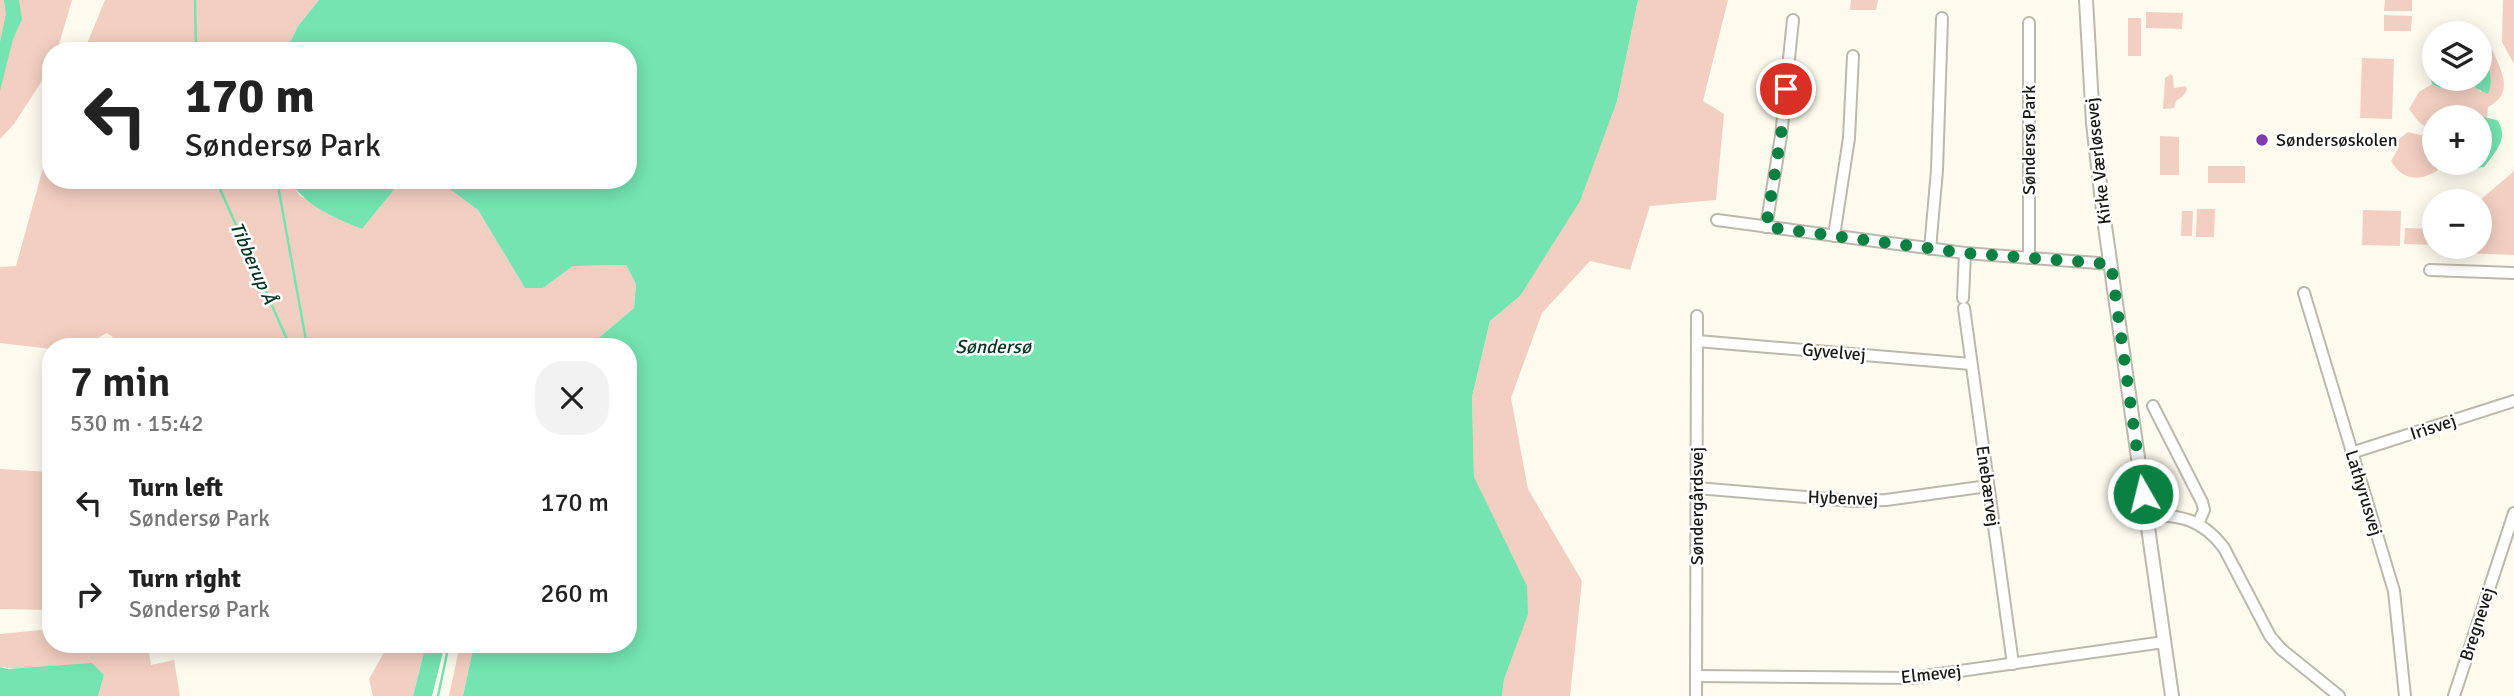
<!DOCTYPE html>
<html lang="en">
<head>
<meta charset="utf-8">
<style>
	:root { --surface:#fff; --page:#f2f2f2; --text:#222; --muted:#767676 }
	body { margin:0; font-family:Signika,sans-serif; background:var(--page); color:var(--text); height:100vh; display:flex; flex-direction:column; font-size:26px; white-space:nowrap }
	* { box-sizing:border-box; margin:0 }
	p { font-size:23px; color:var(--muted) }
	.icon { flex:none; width:38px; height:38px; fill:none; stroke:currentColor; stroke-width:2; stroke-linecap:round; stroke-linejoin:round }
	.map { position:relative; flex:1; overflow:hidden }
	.details { position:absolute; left:42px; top:338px; width:595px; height:315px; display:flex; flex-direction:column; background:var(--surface); border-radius:28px; box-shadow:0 4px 18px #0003 }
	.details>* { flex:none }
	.hud { position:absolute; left:42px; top:42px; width:595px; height:147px; border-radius:28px; box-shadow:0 4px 18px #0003; background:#fff; color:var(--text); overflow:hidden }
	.controls { position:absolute; left:2422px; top:21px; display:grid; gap:14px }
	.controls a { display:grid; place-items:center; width:70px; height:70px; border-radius:50%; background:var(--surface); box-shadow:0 4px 18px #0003; font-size:35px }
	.pin { position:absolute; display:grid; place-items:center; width:60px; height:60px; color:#fff; margin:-30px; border:4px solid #fff; border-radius:50%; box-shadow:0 2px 7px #0007 }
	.me { position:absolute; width:77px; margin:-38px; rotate:352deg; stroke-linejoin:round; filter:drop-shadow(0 0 5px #0008) }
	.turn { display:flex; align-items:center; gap:24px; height:147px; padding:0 28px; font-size:32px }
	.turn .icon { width:91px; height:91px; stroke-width:2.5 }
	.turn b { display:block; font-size:49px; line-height:60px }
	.round { display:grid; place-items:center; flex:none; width:74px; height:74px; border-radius:28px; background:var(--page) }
	.head { display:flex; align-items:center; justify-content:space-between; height:119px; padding:0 28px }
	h1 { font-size:42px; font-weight:600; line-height:52px }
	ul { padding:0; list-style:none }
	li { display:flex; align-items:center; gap:21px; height:91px; padding:0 28px }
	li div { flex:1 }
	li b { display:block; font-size:26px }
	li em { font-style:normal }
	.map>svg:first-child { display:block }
</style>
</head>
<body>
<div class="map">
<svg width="2514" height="696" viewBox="0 0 2514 696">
	<rect width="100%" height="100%" fill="#fdfbee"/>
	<g fill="#f3cfc2">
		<polygon points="0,0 72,0 57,51 51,51 51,67 14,124 0,139"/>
		<polygon points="105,0 319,0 298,26 286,51 84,51"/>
		<polygon points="1638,0 1728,0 1703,101 1724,114 1716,200 1650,206 1630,270 1590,261 1542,313 1511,398 1528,489 1582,581 1570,696 1502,696 1504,679 1474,477 1472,397 1490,321 1520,296 1617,101"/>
		<polygon points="1851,0 1878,0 1876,10 1850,10"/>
		<polygon points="2385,0 2412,0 2412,11 2384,11"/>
		<polygon points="2503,0 2514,0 2514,64 2502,42"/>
		<polygon points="2146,12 2183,13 2182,29 2146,28"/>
		<polygon points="2384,15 2412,16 2411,31 2384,31"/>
		<rect x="2128" y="18" width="13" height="38"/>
		<path d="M 2480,47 L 2492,50 C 2503,73 2514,94 2488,107 L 2487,118 L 2434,117 L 2434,163 L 2444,163 L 2444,165 C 2427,181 2404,184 2391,161 L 2398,149 L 2399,139 L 2408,132 L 2421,135 L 2429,130 L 2418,121 L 2409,109 L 2419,92 L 2432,84 C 2442,90 2451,89 2461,82 L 2461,79 L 2469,79 L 2481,92 L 2484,66 L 2480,67 Z"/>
		<polygon points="2362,58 2394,59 2392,119 2360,118"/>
		<polygon points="2171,74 2173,77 2174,88 2186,86 2187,90 2183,96 2176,101 2174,108 2163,109 2165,78"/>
		<polygon points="2160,136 2179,137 2179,175 2160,175"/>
		<polygon points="51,139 51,180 289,180 300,196 362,229 402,180 439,180 478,210 525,288 543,288 573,266 626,265 636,284 634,308 589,346 125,346 107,333 82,346 51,346 51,349 0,343 0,267 16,266"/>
		<rect x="2208" y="166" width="37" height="17"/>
		<polygon points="2514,166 2514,255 2463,253 2463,247 2480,247 2479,201 2513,172"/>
		<polygon points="2197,209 2215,209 2214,237 2196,237"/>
		<polygon points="2363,210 2401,211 2400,246 2362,245"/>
		<polygon points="2182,211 2193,211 2192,236 2181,236"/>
		<polygon points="2405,228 2434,229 2433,245 2404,244"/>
		<polygon points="0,469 51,472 51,610 0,609"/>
		<polygon points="51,629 51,644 148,644 151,665 174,660 180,696 98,696 104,675 0,667 0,634"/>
		<polygon points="392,644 426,644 413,696 373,696 369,679 386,649"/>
		<polygon points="460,644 474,644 463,696 449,696"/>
	</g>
	<g fill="#75e4b1">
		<polygon points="4,0 19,0 22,19 13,39 0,91 0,42 6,14"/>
		<polygon points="319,0 1638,0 1617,101 1580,201 1520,296 1490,321 1472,397 1474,477 1527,586 1528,614 1504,679 1502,696 463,696 474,644 628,644 628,346 589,346 634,308 636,284 626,265 573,266 543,288 525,288 478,210 438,180 628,180 628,51 286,51 298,26"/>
		<path d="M 2434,65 L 2434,79 L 2461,79 L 2461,82 C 2451,89 2442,90 2432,84 L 2429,68 Z"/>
		<path d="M 2484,66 L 2489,68 C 2491,78 2492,85 2488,94 L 2476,88 L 2469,79 L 2480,79 L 2480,67 Z"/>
		<path d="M 2483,117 L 2497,120 C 2510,137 2495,153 2484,167 L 2467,169 L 2465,163 L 2480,163 L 2480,118 Z"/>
		<path d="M 289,180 L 402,180 L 362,229 C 333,217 307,207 289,180 Z"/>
		<polygon points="426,644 445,644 432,696 413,696"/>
		<polygon points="92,663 104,675 98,696 0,696 0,667 7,669"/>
	</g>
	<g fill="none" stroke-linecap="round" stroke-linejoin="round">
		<g stroke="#75e4b1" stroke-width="2.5">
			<polyline points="195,0 196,51"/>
			<polyline points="216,180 290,346"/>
			<polyline points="277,180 307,346"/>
			<polyline points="438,696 449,644"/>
		</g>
		<g stroke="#bbb9ac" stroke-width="14">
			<g id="minor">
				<polyline points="2029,23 2029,258"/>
				<polyline points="1717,220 1965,253 2111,264"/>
				<polyline points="1766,227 1781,136 1793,20"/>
				<polyline points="1834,236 1849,138 1853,56"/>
				<polyline points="1930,249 1937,170 1942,18"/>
				<polyline points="2430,270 2514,273"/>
				<polyline points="2304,293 2394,591 2405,696"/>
				<polyline points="1963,298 1965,253"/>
				<polyline points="1964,308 2013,664"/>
				<polyline points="1697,341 1971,364"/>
				<polyline points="2153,406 2202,502 2204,510 2198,524"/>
				<polyline points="2351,453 2514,401"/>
				<polyline points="1697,488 1853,501 1886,500 1988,486"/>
				<path d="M 2146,515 C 2181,515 2202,519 2224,548 L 2270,636 L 2281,649 L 2339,696"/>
				<polyline points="1696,676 1911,678 2164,642"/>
				<polyline points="1696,696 1697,316"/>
				<polyline points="2454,696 2514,513"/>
			</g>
		</g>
		<g stroke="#bbb9ac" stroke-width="16">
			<polyline id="tertiary" points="2086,0 2093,123 2104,219 2172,696"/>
		</g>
		<use href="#minor" stroke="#fff" stroke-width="10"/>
		<use href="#tertiary" stroke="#fff" stroke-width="12"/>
	</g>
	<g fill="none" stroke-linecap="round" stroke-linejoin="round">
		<polyline stroke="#0b8043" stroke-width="12" stroke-dasharray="0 21.6" points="1786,89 1781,135 1766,227 1965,253 2111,264 2143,494"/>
	</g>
	<circle fill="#7f3aad" stroke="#fff" stroke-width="2.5" cx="2262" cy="140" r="7"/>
	<g text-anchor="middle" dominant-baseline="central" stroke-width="5" stroke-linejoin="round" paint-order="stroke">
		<g font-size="18" fill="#1a1a15" stroke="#fff">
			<text transform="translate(2029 140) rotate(-90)">Søndersø Park</text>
			<text transform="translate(2098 161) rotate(-96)">Kirke Værløsevej</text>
			<text transform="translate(1834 352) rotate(5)">Gyvelvej</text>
			<text transform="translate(2433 427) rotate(-18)">Irisvej</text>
			<text transform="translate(1988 486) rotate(82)">Enebærvej</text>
			<text transform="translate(2364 493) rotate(73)">Lathyrusvej</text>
			<text transform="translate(1843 498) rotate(2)">Hybenvej</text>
			<text transform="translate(1697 506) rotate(-90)">Søndergårdsvej</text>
			<text transform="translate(2477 624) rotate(-72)">Bregnevej</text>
			<text transform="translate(1931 674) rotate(-6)">Elmevej</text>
		</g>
		<g font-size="18" fill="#1a1a15" stroke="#fff" text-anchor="start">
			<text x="2276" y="140">Søndersøskolen</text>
		</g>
		<g font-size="19" font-style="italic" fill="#013522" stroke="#fff">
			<text transform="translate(253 263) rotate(66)">Tibberup Å</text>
			<text x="993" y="347">Søndersø</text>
		</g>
	</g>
</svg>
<div class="controls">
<a><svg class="icon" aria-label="layers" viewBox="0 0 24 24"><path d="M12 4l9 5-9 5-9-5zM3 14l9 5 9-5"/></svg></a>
<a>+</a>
<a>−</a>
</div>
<div class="pin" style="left:1786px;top:89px;background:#d93025"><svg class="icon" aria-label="arrive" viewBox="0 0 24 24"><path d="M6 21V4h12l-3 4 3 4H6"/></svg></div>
<svg class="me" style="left:2143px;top:494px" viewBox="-20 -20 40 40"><circle r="17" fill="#0b8043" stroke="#fff" stroke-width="3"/><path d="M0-11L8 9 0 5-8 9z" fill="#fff"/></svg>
<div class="hud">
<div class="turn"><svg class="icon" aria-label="left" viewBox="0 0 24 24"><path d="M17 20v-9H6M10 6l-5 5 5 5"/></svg><div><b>170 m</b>Søndersø Park</div></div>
</div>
<section class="details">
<div class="head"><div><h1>7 min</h1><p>530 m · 15:42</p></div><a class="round"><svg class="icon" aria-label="close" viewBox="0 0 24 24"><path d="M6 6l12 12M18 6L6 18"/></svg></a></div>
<ul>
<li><svg class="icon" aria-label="left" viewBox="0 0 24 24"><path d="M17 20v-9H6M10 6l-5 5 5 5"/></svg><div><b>Turn left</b><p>Søndersø Park</p></div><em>170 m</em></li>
<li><svg class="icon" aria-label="right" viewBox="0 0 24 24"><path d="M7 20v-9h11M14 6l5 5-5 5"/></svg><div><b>Turn right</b><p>Søndersø Park</p></div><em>260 m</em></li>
</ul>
</section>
</div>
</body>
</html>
